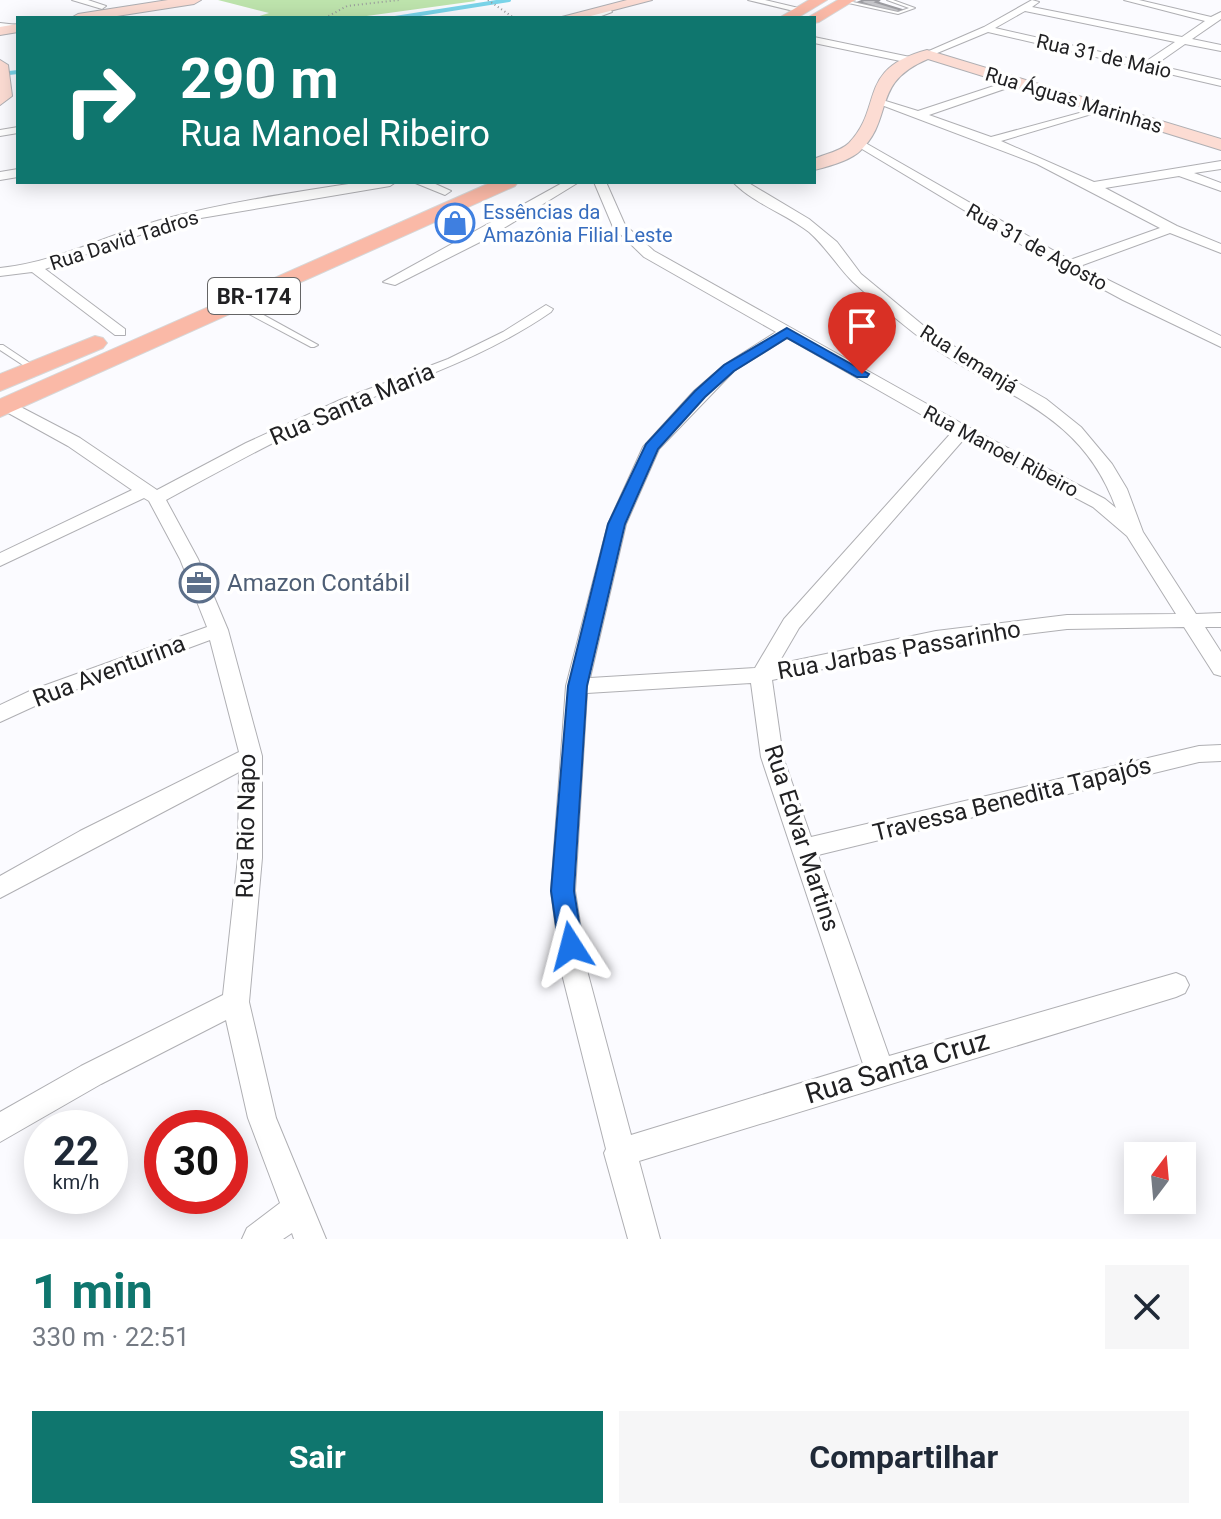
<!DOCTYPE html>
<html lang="pt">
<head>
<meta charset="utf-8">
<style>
	:root { --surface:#fff; --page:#f6f6f7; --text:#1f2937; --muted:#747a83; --accent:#0f766e }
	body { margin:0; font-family:Roboto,sans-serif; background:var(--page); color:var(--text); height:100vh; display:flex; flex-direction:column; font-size:30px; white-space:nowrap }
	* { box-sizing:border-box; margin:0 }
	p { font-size:26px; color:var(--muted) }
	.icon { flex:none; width:44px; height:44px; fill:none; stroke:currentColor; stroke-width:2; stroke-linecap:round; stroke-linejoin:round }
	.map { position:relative; height:1239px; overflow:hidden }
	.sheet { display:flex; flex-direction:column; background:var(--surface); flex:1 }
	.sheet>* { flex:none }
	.hud { position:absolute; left:16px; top:16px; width:800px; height:168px; border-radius:0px; box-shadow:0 4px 20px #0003; background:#0f766e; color:#fff; overflow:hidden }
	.needle { width:52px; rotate:16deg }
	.fabs { position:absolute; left:1124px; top:1142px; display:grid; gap:16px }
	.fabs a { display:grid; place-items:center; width:72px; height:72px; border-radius:0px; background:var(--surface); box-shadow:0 4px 20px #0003; font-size:40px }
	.speed { position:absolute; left:24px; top:1110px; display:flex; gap:16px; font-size:40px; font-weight:700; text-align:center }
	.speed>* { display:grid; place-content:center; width:104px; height:104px; border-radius:50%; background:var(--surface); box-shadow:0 4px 20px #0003; line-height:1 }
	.speed small { font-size:20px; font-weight:400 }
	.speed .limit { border:12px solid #d22; background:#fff; color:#111 }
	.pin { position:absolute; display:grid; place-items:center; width:68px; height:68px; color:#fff; margin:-82px -34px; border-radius:50% 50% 50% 0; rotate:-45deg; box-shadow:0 0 8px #0007 }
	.pin .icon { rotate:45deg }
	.me { position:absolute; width:88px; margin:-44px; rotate:351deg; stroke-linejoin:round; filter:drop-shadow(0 0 6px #0008) }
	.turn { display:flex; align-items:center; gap:28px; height:168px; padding:0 32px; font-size:36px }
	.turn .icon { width:104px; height:104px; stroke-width:2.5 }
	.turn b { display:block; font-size:56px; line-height:68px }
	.round { display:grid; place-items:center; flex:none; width:84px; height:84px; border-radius:0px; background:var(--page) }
	.summary { display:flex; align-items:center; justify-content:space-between; height:136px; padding:0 32px }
	h1 { font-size:48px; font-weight:700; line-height:60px; color:var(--accent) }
	.button { display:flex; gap:16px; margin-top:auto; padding:16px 32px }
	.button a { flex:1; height:92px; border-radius:0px; background:var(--accent); color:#fff; font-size:32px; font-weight:700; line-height:92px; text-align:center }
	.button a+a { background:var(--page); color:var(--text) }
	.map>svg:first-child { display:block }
</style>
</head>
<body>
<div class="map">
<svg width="1221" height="1239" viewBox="0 0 1221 1239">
	<rect width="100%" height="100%" fill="#fbfbff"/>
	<polygon fill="#bee4ad" points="218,0 474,0 476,1 352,18 253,18 269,13"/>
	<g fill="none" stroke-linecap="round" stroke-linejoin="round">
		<g stroke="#7bd5ea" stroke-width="4">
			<polyline points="395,18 509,0"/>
			<polyline points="0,74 18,72"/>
		</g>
	</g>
	<polygon fill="#c4c4c8" stroke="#9b9ba0" stroke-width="2" points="864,0 880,0 876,2 902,10 895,13 859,2"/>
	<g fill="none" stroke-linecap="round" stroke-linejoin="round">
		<g stroke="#afafb3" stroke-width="2">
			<g id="lane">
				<polygon points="844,0 898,12 909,8 887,0 893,0 915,8 898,14 844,2"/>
				<polygon points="234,302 240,302 318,345 314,347 311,347 234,306"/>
				<polygon points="0,345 3,345 39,369 35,371 32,371 0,350"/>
			</g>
		</g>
		<g stroke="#afafb3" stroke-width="2">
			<g id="street">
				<polygon points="72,0 88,0 106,6 102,9"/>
				<polygon points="748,0 765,0 807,10 802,13"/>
				<path d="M 1032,0 L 1039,2 L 1032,7 L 1182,37 L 1205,21 L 1124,0 L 1139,0 L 1211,17 L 1221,12 L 1221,19 L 1192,39 L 1221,45 L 1221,51 L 1185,44 L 1155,65 L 1221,80 L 1221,86 L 988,32 L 930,56 L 922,54 L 984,27 ZM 1025,11 L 1175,42 L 1145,62 L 995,28 Z"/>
				<polygon points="609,7 612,12 596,18 582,18"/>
				<polygon points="0,23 18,25 18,31 0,29"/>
				<polygon points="814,37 910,57 915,60 910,63 814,43"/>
				<polygon points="1015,79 1020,82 1019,84 929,115 991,137 1105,106 1105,110 1001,141 1094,182 1221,161 1221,169 1194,173 1221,183 1221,191 1179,176 1105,188 1177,226 1221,244 1221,253 1170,233 1080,266 1221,336 1221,347 1123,300 1032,251 852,143 862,141 1070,260 1160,228 1037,164 871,101 876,98 918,111"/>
				<polygon points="18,127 18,133 0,136 0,130"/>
				<polygon points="18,169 18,177 0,180 0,172"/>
				<path d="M 362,182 L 396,182 L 390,186 L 195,219 L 151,231 L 45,269 L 125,329 L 125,335 L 115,335 L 32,272 L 0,276 L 0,268 C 58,262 108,234 164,219 C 229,202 296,192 362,182 Z"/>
				<polygon points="413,182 431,182 451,191 445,195"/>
				<polygon points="564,182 579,182 486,239 395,285 383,282"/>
				<path d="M 594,182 L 606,182 L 625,225 L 654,251 L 968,427 L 1105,499 L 1116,508 C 1079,407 998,397 923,340 C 900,322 875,302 853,282 C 837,266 827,248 809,232 C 785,213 754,204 733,182 L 747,182 L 809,219 L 837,242 L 861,274 L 936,336 L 1046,399 L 1081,427 L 1112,464 L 1127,489 L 1143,532 L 1196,614 L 1221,613 L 1221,627 L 1205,627 L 1221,652 L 1221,676 L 1214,674 L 1184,627 L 1067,629 L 936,645 L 772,680 L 783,757 L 811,837 L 1199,746 L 1221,745 L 1221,761 L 1199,762 L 818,855 L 889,1056 L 1176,973 L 1185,977 L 1189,985 L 1185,993 L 1176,997 L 639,1161 L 660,1239 L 628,1239 L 604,1153 L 606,1149 L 562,974 L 551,891 L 566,686 L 608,524 L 643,447 L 694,391 L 724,365 L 776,332 L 644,257 L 613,227 ZM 787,338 L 952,432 L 784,619 L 755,668 L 590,678 L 626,524 L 659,449 L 734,371 ZM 964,439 L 1093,507 L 1127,536 L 1176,614 L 1067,615 L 936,631 L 778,664 L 799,628 ZM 751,683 L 761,757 L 863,1064 L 631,1135 L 588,974 L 575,891 L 587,693 Z"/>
				<path d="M 546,305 L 553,309 L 551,312 C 487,356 423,376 352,406 C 288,433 227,467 166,500 L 198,559 L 228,630 L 262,756 L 262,858 L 249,1002 L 276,1118 L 326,1239 L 294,1239 L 292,1233 L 283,1239 L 242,1239 L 247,1228 L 280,1203 L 248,1118 L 226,1020 L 101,1084 L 0,1142 L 0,1112 L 81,1066 L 223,995 L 238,858 L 239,772 L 0,898 L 0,876 L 80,831 L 239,752 L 210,640 L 48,700 L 0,722 L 0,705 L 32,690 L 207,627 L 180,559 L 149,501 L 144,498 L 0,566 L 0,553 L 132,490 L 68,446 L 1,409 L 0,404 L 13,403 L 80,438 L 157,490 L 246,443 L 340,400 L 448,359 L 503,332 Z"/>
			</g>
		</g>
		<g stroke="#afafb3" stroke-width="2">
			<g id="secondary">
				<polygon points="168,0 201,0 194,4 104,18 71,18 78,14"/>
				<polygon points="627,0 652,0 583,18 558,18"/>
				<polygon points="18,24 18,32 0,35 0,27"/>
				<path d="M 927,50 L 1221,139 L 1221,150 L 928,59 C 870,83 895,118 860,151 C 851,160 827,167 814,170 L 814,159 C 825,154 841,151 849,143 C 884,107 856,69 927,50 Z"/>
				<polygon points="0,60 8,65 12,96 0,105"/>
			</g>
		</g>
		<g stroke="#d7d7d7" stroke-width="2">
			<g id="primary">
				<polygon points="809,0 827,0 797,18 779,18"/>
				<polygon points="838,0 855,0 819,22 814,23 814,18 807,18"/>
				<polygon points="492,182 518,182 515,186 0,417 0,399"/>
				<polygon points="95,336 103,338 107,343 103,348 0,391 0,374"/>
			</g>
		</g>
		<g stroke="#99999c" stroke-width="2" stroke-dasharray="1 3" stroke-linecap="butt">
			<polyline points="488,0 514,18"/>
			<polyline points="325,18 347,6 399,0"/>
		</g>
		<use href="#lane" fill="#fff" fill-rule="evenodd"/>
		<use href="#street" fill="#fff" fill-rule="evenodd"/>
		<use href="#secondary" fill="#fcdcd3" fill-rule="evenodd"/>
		<use href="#primary" fill="#fab9a7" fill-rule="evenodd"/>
	</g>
	<polygon fill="#1a73e8" stroke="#114b97" stroke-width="2" points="787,328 869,374 867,377 857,377 787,338 734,371 705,397 658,449 625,524 587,686 574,891 583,946 579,954 571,957 563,954 559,946 551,891 568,686 608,524 646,444 695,391 724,365"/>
	<defs>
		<g id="shop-ring" transform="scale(2)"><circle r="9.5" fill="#fff" stroke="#3f7fe0" stroke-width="1.5"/><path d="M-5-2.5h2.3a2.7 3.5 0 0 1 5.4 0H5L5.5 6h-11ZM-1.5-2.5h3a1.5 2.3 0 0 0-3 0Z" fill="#3f7fe0"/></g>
		<g id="office-ring" transform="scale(2)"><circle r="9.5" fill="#fff" stroke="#5c6f8a" stroke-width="1.5"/><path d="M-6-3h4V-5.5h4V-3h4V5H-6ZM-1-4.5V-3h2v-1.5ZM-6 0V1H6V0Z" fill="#5c6f8a"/></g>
	</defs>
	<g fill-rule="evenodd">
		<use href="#shop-ring" x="455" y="223"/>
		<use href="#office-ring" x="199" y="583"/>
	</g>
	<g text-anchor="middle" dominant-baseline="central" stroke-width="7" stroke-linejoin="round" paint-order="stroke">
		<g font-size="20" fill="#212123" stroke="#fff">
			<text transform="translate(1104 56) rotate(13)">Rua 31 de Maio</text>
			<text transform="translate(1074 100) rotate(17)">Rua Águas Marinhas</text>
			<text transform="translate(124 240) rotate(-18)">Rua David Tadros</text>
			<text transform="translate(1037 247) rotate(29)">Rua 31 de Agosto</text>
			<text transform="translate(969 359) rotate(32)">Rua Iemanjá</text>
			<text transform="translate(1001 451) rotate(28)">Rua Manoel Ribeiro</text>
		</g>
		<g font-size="20" fill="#366cbe" stroke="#fff" text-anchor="start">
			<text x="483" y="212">Essências da<tspan x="483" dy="23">Amazônia Filial Leste</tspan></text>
		</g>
		<rect fill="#fff" stroke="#646465" stroke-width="2" x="208" y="278" width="92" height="36" rx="6"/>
		<g font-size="22" font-weight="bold" fill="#212123">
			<text x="254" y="296">BR-174</text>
		</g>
		<g font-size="24" fill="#212123" stroke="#fff">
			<text transform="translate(352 404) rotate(-23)">Rua Santa Maria</text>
			<text transform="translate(899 650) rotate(-10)">Rua Jarbas Passarinho</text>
			<text transform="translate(109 671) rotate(-21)">Rua Aventurina</text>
			<text transform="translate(1012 799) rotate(-14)">Travessa Benedita Tapajós</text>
			<text transform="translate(246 826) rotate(-89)">Rua Rio Napo</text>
			<text transform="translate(802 838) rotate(72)">Rua Edvar Martins</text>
		</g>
		<g font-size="24" fill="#4e5e75" stroke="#fff" text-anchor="start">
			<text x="227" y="583">Amazon Contábil</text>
		</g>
		<g font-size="28" fill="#212123" stroke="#fff">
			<text transform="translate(897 1067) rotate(-17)">Rua Santa Cruz</text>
		</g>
	</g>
</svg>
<div class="fabs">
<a><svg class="needle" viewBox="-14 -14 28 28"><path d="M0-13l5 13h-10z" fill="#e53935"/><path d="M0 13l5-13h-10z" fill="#747a83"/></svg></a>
</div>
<div class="speed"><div>22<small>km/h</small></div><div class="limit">30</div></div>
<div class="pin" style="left:862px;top:374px;background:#d93025"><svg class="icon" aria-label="arrive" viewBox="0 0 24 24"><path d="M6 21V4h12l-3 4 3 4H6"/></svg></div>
<svg class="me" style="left:571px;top:946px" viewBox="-20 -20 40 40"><path d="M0-17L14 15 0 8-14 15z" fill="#1a73e8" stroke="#fff" stroke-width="4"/></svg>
<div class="hud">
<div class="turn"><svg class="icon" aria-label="right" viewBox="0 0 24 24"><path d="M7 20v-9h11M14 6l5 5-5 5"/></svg><div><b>290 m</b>Rua Manoel Ribeiro</div></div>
</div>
</div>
<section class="sheet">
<div class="summary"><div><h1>1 min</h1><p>330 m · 22:51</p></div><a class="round"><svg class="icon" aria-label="close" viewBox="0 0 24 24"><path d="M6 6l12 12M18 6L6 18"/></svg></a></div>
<div class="button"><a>Sair</a><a>Compartilhar</a></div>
</section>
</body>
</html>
